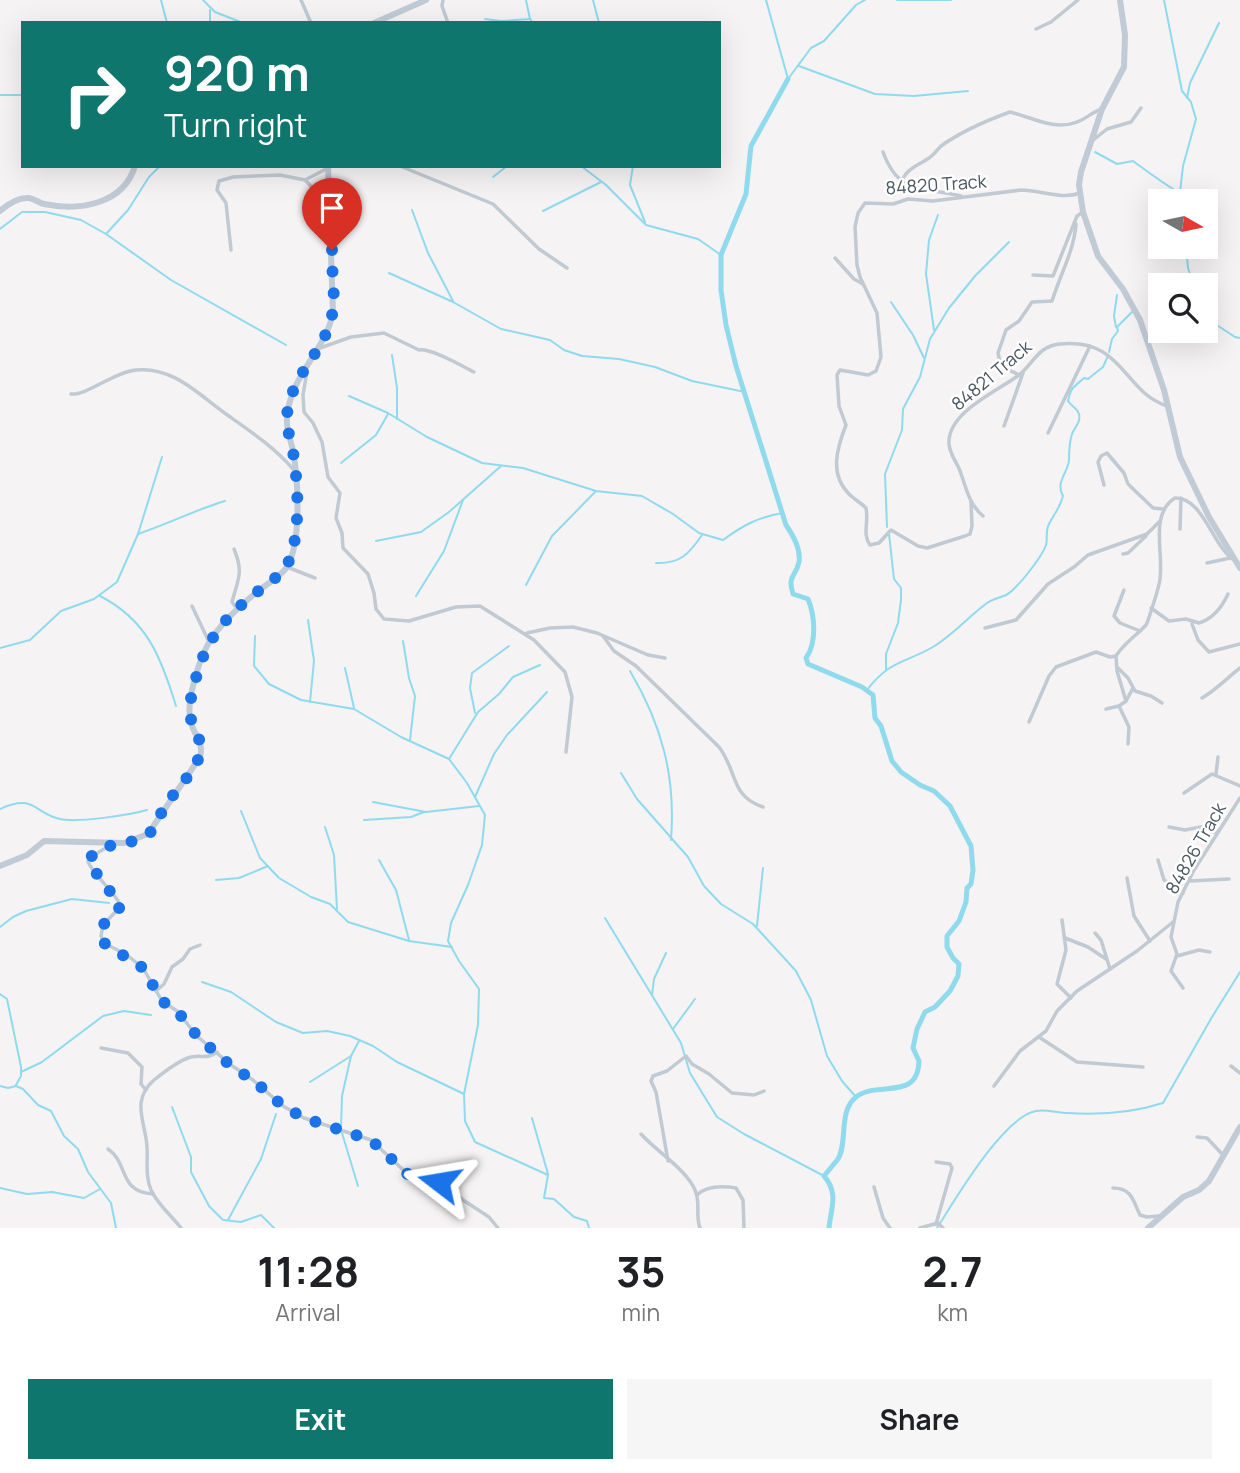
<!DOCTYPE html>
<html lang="en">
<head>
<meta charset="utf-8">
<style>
	:root { --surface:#fff; --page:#f6f6f6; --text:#202124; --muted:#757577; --accent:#0f766e }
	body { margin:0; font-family:Manrope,sans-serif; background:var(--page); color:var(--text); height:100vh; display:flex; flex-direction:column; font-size:26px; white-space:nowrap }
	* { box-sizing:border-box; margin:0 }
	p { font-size:23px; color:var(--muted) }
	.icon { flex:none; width:38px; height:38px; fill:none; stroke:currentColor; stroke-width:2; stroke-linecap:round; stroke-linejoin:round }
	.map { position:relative; height:1228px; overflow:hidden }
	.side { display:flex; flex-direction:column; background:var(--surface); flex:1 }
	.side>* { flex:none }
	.banner { position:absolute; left:21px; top:21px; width:700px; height:147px; border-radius:0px; box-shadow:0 7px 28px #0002; background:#0f766e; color:#fff; overflow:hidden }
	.needle { width:46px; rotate:99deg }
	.buttons { position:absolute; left:1148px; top:189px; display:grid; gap:14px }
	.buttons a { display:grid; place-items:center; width:70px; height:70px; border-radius:0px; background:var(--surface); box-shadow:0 7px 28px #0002; font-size:35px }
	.pin { position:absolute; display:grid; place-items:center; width:60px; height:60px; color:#fff; margin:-72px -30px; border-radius:50% 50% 50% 0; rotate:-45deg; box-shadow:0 0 7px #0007 }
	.pin .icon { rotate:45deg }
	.me { position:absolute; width:77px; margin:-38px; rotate:284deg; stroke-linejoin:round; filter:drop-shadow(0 0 5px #0008) }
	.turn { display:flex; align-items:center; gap:24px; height:147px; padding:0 28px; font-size:32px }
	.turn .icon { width:91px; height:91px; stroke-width:2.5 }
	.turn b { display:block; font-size:49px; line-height:60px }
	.eta { display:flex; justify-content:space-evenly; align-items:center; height:119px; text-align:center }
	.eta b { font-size:42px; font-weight:700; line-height:49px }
	.cta { display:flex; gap:14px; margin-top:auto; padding:14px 28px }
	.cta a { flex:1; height:80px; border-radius:0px; background:var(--accent); color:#fff; font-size:28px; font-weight:700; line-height:80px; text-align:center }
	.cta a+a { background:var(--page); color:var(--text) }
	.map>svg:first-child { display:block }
</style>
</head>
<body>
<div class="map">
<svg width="1240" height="1228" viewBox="0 0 1240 1228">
	<rect width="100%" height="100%" fill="#f5f3f3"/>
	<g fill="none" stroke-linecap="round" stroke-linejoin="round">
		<g stroke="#90daee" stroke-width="2">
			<polyline points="161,0 167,23"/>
			<polyline points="203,0 215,12 243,23"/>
			<polyline points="526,0 530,19 533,23"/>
			<polyline points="593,0 599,23"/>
			<polyline points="766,0 788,79"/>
			<polyline points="897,0 951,0"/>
			<polyline points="1164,0 1182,91 1191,102 1196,119 1183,166 1179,201"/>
			<polyline points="485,19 501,21 530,19"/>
			<polyline points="210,23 210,10"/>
			<polyline points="799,66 875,94 914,96 968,91"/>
			<polyline points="788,79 811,48 824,41 856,5 865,0"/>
			<polyline points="0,95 23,95"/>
			<polyline points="1187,98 1190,83 1219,23"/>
			<path d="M 1095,152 L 1117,164 L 1133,161 C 1148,172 1161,182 1178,192"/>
			<polyline points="581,166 606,185 646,225 698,239 721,255"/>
			<polyline points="633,166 630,185 645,222"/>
			<polyline points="493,177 507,166"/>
			<polyline points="412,210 428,253 453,301"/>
			<polyline points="543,211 601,182"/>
			<polyline points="0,229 22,212 45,212 81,220 106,234 171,280 286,345"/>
			<polyline points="106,234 128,210 149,177 160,166"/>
			<polyline points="1186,247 1188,268 1194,285"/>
			<polyline points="389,273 453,302 501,329 550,340 564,350 582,356 619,359 655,367 692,381 745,392"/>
			<polyline points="891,302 913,335 924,358"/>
			<polyline points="1206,318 1235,337 1240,338"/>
			<polyline points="1116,327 1114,316 1117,295"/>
			<polyline points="934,330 926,274 929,240 938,215"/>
			<polyline points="1109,352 1112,339 1118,331 1117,327 1132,312"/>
			<polyline points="392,355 397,388 397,419"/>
			<path d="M 349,396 L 388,413 L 427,437 L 482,463 L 523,468 L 596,491 L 642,496 L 673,514 L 699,533 L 723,540 C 742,526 758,517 783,513"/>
			<polyline points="341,463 376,435 388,414"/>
			<polyline points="887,527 885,474 902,430 903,409 920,377 930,339 949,308 975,276 1009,242"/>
			<path d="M 138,534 C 168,524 195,510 225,501"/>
			<polyline points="376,541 421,532 449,512 501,466"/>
			<path d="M 656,563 C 680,564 689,554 702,535"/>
			<polyline points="526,585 552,536 596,491"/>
			<path d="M 100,596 C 147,620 161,657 176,706"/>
			<polyline points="416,596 444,551 463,500"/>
			<polyline points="308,620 314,661 310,702"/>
			<polyline points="255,636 254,666 269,684 301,700 354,709 401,737 449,759 467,783 485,815 482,845 468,885 451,923 448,941 459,961 479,989 478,1025 464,1094 465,1121 475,1142 548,1175 544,1198 554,1199 574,1217 587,1221 589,1228"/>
			<polyline points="403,641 409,678 415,696 410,740"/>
			<polyline points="0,648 30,640 61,611 94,599 117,582 138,534 162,457"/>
			<polyline points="345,668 354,708"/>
			<polyline points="886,669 886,654 898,623 901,600 901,588 894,579 889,534"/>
			<path d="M 630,671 C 662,725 676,777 671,840"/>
			<path d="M 867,690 C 890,660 903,664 933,647 C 953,635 968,617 987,603 C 992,599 1000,598 1006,595 C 1017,589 1042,557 1046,545 C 1048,538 1045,532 1049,524 C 1054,514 1060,508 1063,496 C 1055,482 1068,473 1069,460 C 1069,451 1069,443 1072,434 C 1075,427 1081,422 1079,414 C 1077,408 1071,406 1068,401 C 1071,387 1074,387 1084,378 L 1088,379 L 1103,367 L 1108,356"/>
			<polyline points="475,713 470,688 472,673 509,646"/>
			<polyline points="449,759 478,712 499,694 513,677 540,665"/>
			<polyline points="621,773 637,799 688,857 704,886 721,904 753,924 796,971 811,1000 827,1056 842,1081 856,1097"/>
			<polyline points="475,797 494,754 507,735 547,692"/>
			<polyline points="373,802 426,812 479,806"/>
			<path d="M 0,809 C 35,793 33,813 60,819 C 77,823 130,815 147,810"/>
			<polyline points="241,811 260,858 279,878 311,897 330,904 348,922 409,941 452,947"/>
			<polyline points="364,820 411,817 424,812"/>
			<polyline points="325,827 334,855 337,909"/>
			<polyline points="379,860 396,890 409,940"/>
			<polyline points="216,880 239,878 268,866"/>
			<polyline points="605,918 681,1043 690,1073 717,1117 744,1134 824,1176"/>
			<polyline points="757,926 763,868"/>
			<polyline points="0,927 13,917 26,911 72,899 109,903"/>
			<polyline points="202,982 231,992 276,1022 303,1033 327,1031 350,1036 373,1046 397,1062 464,1094"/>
			<polyline points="0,994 7,999 21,1067 21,1076 16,1085"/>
			<polyline points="652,995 654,979 666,953"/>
			<polyline points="673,1029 695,999"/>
			<polyline points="21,1072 42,1062 103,1016 124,1011 151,1015"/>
			<polyline points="310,1082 351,1056 359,1041"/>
			<polyline points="0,1086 8,1088 16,1086 23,1089 38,1105 51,1111 64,1136 78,1149 88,1172 111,1203 116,1228"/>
			<polyline points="172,1107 191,1157 191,1172 209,1206 223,1220 241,1222 261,1215 274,1228"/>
			<polyline points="532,1118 548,1174"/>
			<polyline points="341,1128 342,1096 351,1056"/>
			<polyline points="342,1133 358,1186"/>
			<polyline points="0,1188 27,1194 52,1192 84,1198 100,1189"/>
			<polyline points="228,1220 261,1159 276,1114"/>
			<path d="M 937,1228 C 955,1200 1003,1117 1036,1111 C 1045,1109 1058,1113 1068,1113 C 1101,1115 1132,1113 1163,1103 L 1212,1017 L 1240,972"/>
		</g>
		<path stroke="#90daee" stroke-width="5" d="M 788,79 L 751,146 L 746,194 L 721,255 L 721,290 L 726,325 L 736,366 L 786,525 C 793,535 801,549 799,562 C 796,577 787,575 793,594 L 808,599 C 815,616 817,643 806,658 L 808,664 L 862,687 L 873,695 L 875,718 L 881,726 L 892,761 L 901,772 L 920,785 L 934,791 L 950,806 L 971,846 L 973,870 L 971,884 L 967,888 L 966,902 L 959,921 L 947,936 L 947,947 L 953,958 L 959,964 L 958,976 L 950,991 L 935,1007 L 925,1012 L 917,1029 L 913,1048 L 919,1061 C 918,1102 877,1080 856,1097 C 838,1111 848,1143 838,1159 C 834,1164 829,1170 824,1176 C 839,1193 831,1208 829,1228"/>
		<g stroke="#c1cad2" stroke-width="3.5">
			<polyline points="301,0 311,23"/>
			<polyline points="443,0 442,6 448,23"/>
			<polyline points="1036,29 1051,22 1078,0"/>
			<polyline points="1092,141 1107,129 1131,122 1141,108"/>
			<path d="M 883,152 C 899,196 923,186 961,196"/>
			<polyline points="400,166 493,204 539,249 567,268"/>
			<polyline points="305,180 321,196 327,212"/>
			<path d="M 902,182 C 905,169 919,165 929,158 C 934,155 937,150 941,146 C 962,131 985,121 1010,112 C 1031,117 1055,131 1077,122 C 1086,119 1092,112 1102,109"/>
			<polyline points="231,250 226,203 217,190 219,181 233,177 280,175 305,180 326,169"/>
			<polyline points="835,258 854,279 863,284"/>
			<polyline points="1033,275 1053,276 1077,216 1083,212"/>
			<path d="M 320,348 L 351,337 L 384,333 L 419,350 C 431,348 462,366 474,372"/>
			<polyline points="307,371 303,395 304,412 313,423 322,442 328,477 340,493 336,518 342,533 343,548 368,574 374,593 376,609 384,619 409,621 456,607 480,606 534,640 565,672 572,697 566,752"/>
			<path d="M 1019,375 L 1005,368 L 1000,362 L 998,353 L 1006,330 L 1019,321 L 1032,302 L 1052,301 C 1060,275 1074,251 1076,224"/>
			<path d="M 71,394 C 86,396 114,372 136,370 C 173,366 199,395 226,414 C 250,431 274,447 293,469"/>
			<polyline points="1004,426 1023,373"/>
			<polyline points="1048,433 1090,346"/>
			<polyline points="1104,485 1098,462 1101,456 1107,453 1124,473 1128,484 1153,508 1163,509"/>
			<path d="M 971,502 L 972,526 L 970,534 L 965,536 L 927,548 L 918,546 L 891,530 L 879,543 L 870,545 C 862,534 869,522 866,508 C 861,503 854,499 849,494 C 829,474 837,448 846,425 L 839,406 L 837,375 L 840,370 L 868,375 L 876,371 L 881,357 L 877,313 L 860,277 L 857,265 L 855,227 L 858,213 L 865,203 L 893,204 L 908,199 L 933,201 L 1021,190 C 1040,190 1062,200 1080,193"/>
			<path d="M 983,516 C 969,504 967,490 961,474 C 958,463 950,456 949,444 C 947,412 998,391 1019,375 C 1034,363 1038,346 1060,344 C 1124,338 1122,391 1167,406"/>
			<polyline points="1180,529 1181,498"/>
			<path d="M 234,549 C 244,573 238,579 232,602 L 237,609"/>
			<polyline points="1123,554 1128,553 1146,536"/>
			<polyline points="1207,563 1230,558"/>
			<polyline points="287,567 315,578"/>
			<polyline points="1124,590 1114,616 1120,623 1140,631"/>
			<polyline points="192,606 209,642"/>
			<path d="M 1151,608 L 1169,621 L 1186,619 L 1199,623 C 1212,619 1222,607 1228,594"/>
			<polyline points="1192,624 1198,640 1209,652 1240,644"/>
			<polyline points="985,628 1016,620 1048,584 1074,567 1088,555 1147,534 1159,522"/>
			<polyline points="527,633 550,628 573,627 597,633 648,655 665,658"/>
			<path d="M 603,636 L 614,651 L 636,666 L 719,747 C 738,772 730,796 763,807"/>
			<polyline points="1118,668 1128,678 1135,691 1151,696 1162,703"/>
			<path d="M 1202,698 C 1216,690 1227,678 1240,668"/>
			<path d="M 1126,701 L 1117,671 L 1116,656 C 1124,643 1136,636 1146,625 C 1148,622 1160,584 1160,579 C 1164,553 1149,514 1175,498 C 1203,497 1213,547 1234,560"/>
			<polyline points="1106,709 1119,706"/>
			<polyline points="1029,722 1049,676 1056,667 1096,652 1110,657 1116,656"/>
			<polyline points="1128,744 1129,727 1119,706 1126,701 1133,688"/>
			<polyline points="1216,774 1218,757"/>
			<polyline points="1184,793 1212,774 1240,786"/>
			<polyline points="1169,827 1185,830 1206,826 1213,832 1219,831"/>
			<path d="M 114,843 L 89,858 L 88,862 C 96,878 115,892 121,906 L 103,925 L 101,936 L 104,943 L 127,955 L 143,968 L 162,1001 L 177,1011 L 198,1037 L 231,1065 L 253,1080 L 283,1106 L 304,1118 L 371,1140 L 412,1178 L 435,1180 L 446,1185 L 463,1200 L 489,1217 L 498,1228"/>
			<polyline points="1158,860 1164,880 1183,893"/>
			<polyline points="1127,878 1134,916 1150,941"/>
			<polyline points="1189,881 1229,879"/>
			<polyline points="1062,920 1066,950 1057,984 1071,998"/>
			<polyline points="1095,933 1101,940 1110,969"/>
			<polyline points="1065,938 1088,947 1106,959"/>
			<polyline points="1177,956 1199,950 1210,952"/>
			<polyline points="1183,988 1171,971 1177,954 1171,937 1178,902 1194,870 1240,798"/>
			<polyline points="156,991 164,984 172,967 183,959 190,949 200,945"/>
			<polyline points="1039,1037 1077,1062 1143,1067"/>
			<polyline points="101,1048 128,1053 142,1067 141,1084 146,1090"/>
			<polyline points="1231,1066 1240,1073"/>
			<polyline points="994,1086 1020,1051 1046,1031 1057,1011 1077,991 1137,951 1173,922"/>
			<path d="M 641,1134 C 656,1151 687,1170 695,1190 C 701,1203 695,1215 700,1228"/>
			<polyline points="1197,1137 1207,1138 1223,1155"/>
			<path d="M 108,1149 C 129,1163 118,1192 153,1194"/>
			<polyline points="668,1161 656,1092 651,1081 653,1076 667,1071 686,1056 692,1064 709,1074 732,1093 754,1095 764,1091"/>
			<polyline points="874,1187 883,1218 890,1228"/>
			<path d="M 1113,1188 C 1132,1188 1133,1201 1140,1215 L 1147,1217 L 1159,1216"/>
			<path d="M 697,1195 C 707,1185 723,1186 736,1188 L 743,1200 L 744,1228"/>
			<polyline points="936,1224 952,1168 950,1164 936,1162"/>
			<path d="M 181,1228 C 171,1215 158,1205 151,1190 C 145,1176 148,1161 147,1147 C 146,1123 130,1101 154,1080 C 164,1072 179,1060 191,1057 C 201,1055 209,1059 217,1052"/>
			<polyline points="920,1228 938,1223 943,1228"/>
		</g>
		<g stroke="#c1cbd6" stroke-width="6">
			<polyline points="1120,0 1125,35 1124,67 1102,109 1081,172 1079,185 1083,212 1098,256 1123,289 1140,320 1164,390 1180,457 1209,517 1240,568"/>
			<polyline points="374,23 426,0"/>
			<path d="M 0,211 C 8,204 18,197 29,198 C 35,199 39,203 44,204 C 79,211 123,205 135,166"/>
			<path d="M 0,866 L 27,855 L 44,841 L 124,843 L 148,834 L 200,757 C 204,742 195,737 191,723 C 186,705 194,682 199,665 C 208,634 234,611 258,591 C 267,584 281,576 287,567 C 302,542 298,478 293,451 C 291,440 286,430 287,419 C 289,376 325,352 333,313 L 328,166"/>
			<polyline points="1148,1228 1183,1197 1199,1190 1209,1181 1240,1127"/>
		</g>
	</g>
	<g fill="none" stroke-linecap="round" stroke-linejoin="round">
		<path stroke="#1a73e8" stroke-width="12" stroke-dasharray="0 21.6" d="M 332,250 C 331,272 337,299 331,319 C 322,355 291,375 287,415 C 286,428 291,440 293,452 C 298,483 300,522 292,553 C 287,571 272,581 257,592 C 224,618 205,640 195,682 C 191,694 189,706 191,719 C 192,729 200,738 202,748 C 196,773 176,788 164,808 C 158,818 155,830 146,836 C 128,847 98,840 88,862 L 121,906 L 103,925 L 101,936 L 104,943 L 143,968 L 162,1001 L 177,1011 L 198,1037 L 231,1066 L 253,1080 L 283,1106 L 304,1118 L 371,1140 L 412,1178 L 439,1182"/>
	</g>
	<g text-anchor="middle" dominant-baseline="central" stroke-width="5" stroke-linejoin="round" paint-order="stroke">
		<g font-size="18" fill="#4a5661" stroke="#fff">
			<text transform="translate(936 184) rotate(-4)">84820 Track</text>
			<text transform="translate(991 375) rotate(-40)">84821 Track</text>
			<text transform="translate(1195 848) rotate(-60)">84826 Track</text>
		</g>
	</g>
</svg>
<div class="buttons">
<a><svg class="needle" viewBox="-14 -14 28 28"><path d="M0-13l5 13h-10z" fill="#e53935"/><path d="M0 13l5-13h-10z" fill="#757577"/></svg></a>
<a><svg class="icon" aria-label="search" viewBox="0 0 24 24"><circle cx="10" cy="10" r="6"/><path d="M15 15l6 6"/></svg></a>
</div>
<div class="pin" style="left:332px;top:250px;background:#d93025"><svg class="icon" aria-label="arrive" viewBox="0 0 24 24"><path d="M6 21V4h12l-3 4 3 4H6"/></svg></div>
<svg class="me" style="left:439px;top:1182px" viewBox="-20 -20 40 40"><path d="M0-17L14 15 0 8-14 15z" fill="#1a73e8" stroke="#fff" stroke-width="4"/></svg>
<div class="banner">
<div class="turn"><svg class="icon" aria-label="right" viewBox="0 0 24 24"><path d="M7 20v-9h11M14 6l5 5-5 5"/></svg><div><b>920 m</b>Turn right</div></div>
</div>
</div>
<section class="side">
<div class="eta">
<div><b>11:28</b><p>Arrival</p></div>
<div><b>35</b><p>min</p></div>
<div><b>2.7</b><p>km</p></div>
</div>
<div class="cta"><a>Exit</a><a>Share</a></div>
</section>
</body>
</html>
